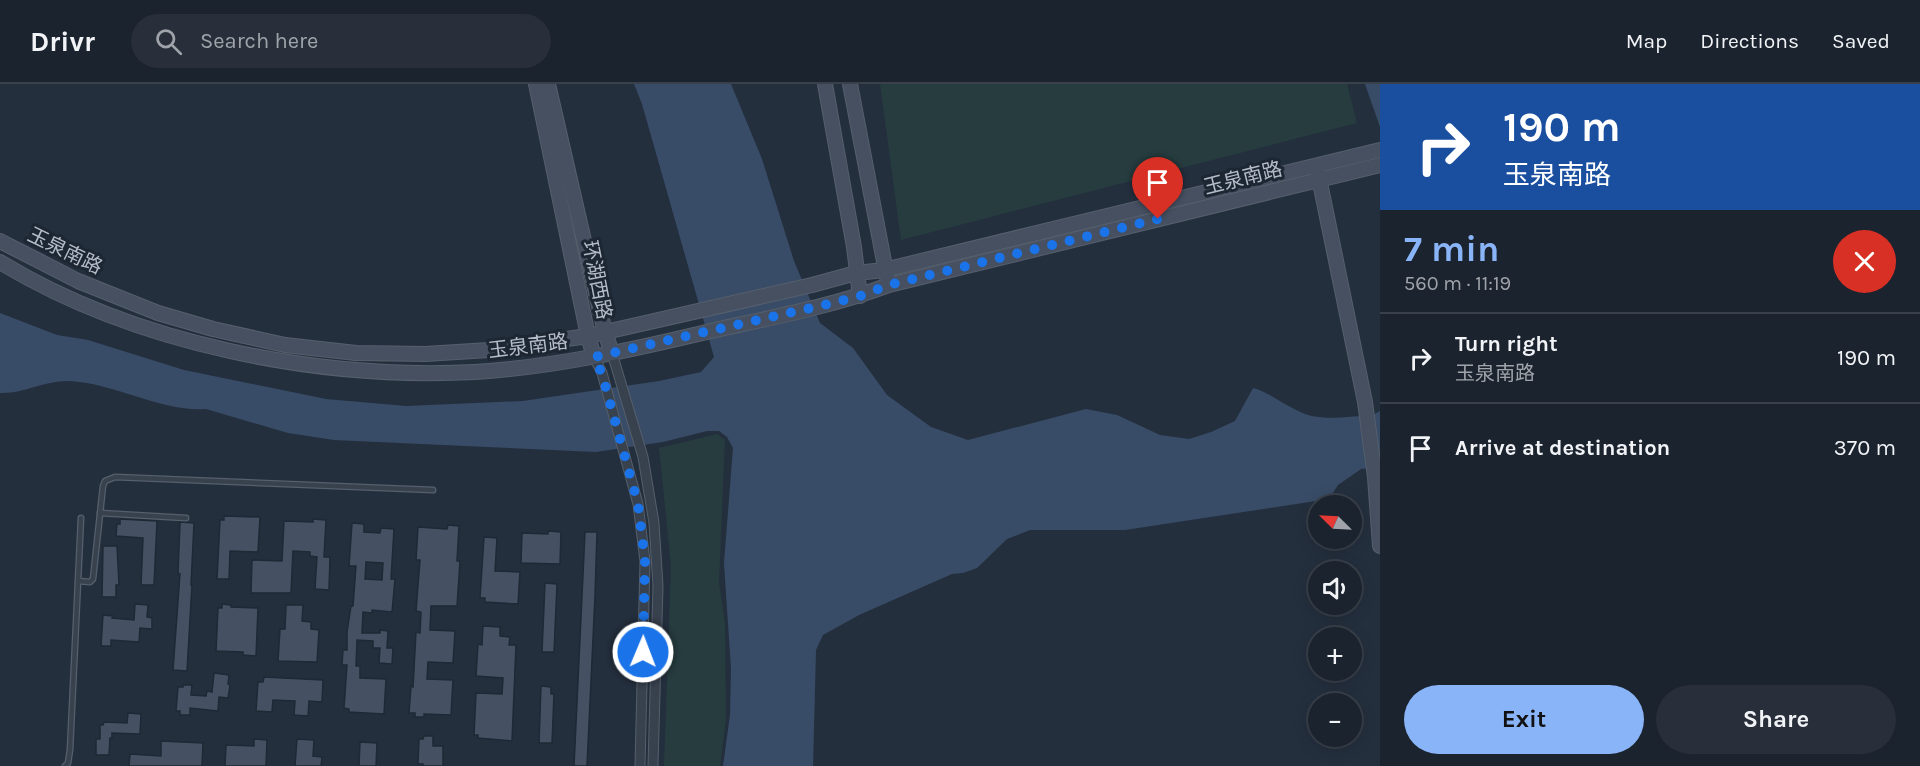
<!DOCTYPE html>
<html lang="en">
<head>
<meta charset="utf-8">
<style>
	:root { --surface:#1b232e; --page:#282f3a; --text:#f1f3f6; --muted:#a0a4aa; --line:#39404a; --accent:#8ab4f8 }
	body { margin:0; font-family:Karla,"Noto Sans SC",sans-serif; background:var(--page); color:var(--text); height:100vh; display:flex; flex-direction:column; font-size:22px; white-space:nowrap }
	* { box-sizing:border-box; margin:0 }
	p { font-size:20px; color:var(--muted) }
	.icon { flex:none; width:33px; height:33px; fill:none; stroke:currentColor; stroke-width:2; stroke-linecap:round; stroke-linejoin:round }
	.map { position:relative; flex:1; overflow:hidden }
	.side { display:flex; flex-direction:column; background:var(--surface); width:540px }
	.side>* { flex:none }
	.guide { background:#1a4fa0; color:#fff; overflow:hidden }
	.needle { width:39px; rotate:294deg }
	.controls { position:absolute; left:1308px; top:411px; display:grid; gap:12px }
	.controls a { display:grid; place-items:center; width:54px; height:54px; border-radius:50%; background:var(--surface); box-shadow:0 3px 15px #0003,0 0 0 2px var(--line); font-size:30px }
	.pin { position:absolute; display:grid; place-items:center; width:51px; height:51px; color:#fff; margin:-62px -26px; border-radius:50% 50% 50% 0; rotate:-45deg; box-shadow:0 0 6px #0007 }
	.pin .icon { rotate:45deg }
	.me { position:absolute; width:66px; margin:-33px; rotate:1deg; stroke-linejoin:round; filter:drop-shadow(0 0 4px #0008) }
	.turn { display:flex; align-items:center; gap:21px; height:126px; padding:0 24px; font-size:27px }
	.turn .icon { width:78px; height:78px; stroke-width:2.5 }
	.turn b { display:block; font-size:42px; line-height:51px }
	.round { display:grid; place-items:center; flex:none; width:63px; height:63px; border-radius:32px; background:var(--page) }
	.overview { display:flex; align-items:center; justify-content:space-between; height:102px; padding:0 24px }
	h1 { font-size:36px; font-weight:700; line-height:45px; color:var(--accent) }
	.primary-button { display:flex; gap:12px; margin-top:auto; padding:12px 24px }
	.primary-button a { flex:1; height:69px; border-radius:36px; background:var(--accent); color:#111; font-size:24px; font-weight:700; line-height:69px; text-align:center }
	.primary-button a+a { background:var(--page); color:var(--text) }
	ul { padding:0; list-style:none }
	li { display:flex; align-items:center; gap:18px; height:90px; padding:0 24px; border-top:2px solid var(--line) }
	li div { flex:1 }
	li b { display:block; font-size:22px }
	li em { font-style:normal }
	header { display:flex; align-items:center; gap:36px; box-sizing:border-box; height:84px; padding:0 30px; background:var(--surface); border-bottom:2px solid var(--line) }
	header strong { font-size:28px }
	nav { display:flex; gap:33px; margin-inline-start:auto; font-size:21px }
	.search { width:420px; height:54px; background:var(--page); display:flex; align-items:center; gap:15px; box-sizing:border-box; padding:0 21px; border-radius:33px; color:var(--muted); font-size:22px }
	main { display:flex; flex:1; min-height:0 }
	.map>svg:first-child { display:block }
</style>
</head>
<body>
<header>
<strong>Drivr</strong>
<div class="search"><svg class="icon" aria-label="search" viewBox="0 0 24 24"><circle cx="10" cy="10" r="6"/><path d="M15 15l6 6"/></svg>Search here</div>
<nav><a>Map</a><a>Directions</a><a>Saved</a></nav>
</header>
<main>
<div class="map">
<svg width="1380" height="682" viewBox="0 0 1380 682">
	<rect width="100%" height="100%" fill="#242f3e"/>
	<g fill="#263c3f">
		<polygon points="880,0 1347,0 1357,39 901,156"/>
		<polygon points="717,350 725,356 719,499 725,539 726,635 720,682 664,682 671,482 659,364"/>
	</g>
	<g fill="#394c67">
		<path d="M 634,0 L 731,0 L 762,75 L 794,177 L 820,239 L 853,264 L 887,311 L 931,343 L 968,356 L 1086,325 L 1117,331 L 1160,351 L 1189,355 L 1211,348 L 1235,337 L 1253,304 C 1274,310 1291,327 1312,332 C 1330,336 1355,332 1373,331 L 1380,327 L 1380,383 L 1361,385 L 1338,401 L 1329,415 L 1125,446 L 1030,446 L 1007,455 L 977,484 L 963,489 L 952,490 L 859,531 L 823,551 L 816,566 L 813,682 L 723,682 L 730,631 L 731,585 L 724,479 L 733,364 L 727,353 L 719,347 L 707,347 L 663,358 L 596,368 L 334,356 L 288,349 L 206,325 C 160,328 115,299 69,297 C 45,296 24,310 0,309 L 0,229 L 57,251 L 88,256 L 184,286 L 326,315 L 406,322 L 523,317 L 659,297 L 701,288 L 714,273 L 642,20 Z"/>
		<polygon points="1365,0 1380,0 1380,43"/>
	</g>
	<g fill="#455162" stroke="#1f2835" stroke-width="1.5" fill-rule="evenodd">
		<polygon points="224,432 260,433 258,468 230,467 229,495 217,495 220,436 224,436"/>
		<polygon points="120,435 157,437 154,501 141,501 143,454 116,452 117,440 120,440"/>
		<polygon points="313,435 326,436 324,473 330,473 329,506 315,505 317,473 310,472 310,468 293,467 291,509 251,509 252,476 282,477 284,437 313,438"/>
		<polygon points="180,438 194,439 191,501 192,501 187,587 173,586 180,490 178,489"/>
		<path d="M 352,439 L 364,440 L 364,448 L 380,449 L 381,444 L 394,445 L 391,495 L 395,495 L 392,528 L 372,526 L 372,529 L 363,528 L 362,549 L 380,549 L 380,546 L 388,547 L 387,564 L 393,564 L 392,580 L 379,579 L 380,564 L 373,564 L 373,557 L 357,556 L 356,582 L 360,582 L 360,594 L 386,595 L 384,630 L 349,628 L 349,625 L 344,624 L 347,581 L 342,581 L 343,566 L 347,566 L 347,548 L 351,522 L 353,522 L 356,482 L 349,482 ZM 366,478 L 383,479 L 382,496 L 365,495 Z"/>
		<polygon points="448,441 459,442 457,477 460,477 457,522 431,522 430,546 455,547 453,579 428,578 427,595 453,596 451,631 424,630 424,633 415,633 415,629 409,629 411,602 413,603 416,548 420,549 421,528 416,527 420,476 416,476 418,443 447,445"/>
		<polygon points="548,447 561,448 560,480 521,479 522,449 548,450"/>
		<polygon points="585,448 597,448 595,512 587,682 574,682"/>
		<polygon points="484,453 497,454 495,487 520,488 518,520 485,518 485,514 480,514"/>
		<polygon points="103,462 117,462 119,501 116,501 116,513 102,513"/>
		<polygon points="545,499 557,500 554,568 542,568"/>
		<polygon points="135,520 148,521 147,533 152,534 152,545 140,544 139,558 111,556 111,562 101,562 103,531 113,532 112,534 134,536"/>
		<polygon points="222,520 231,521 231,523 258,524 256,572 243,571 243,568 216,567 218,524 222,524"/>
		<polygon points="286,521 303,521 302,537 311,538 311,545 319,546 317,578 278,577 280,545 285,545"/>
		<polygon points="483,542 500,543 500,552 510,553 509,561 516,561 512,657 478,654 478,651 474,651 476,609 502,610 503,594 476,592 478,560 482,561"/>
		<polygon points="214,589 229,591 228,600 230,601 228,614 219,613 218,627 190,624 190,631 180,631 180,627 176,627 178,603 183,603 183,601 192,601 191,611 206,612 207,607 212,608"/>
		<polygon points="264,593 323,596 322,618 309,617 308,632 294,631 295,617 273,616 272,628 256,627 258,598 263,598"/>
		<polygon points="541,602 551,603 551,610 554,610 552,659 539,659"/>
		<polygon points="128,629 141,630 140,650 112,649 112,654 110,654 109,671 96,671 96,655 100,655 100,641 103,641 104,638 127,639"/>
		<polygon points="424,652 433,652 433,662 443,662 443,682 423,682 423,680 418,680 419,655 423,655"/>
		<polygon points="254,655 267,656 266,682 225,682 226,661 254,662"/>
		<polygon points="297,655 314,656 313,672 322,673 321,682 295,682"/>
		<polygon points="161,657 203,659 202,682 129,682 130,670 161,672"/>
		<polygon points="360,658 377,659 376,682 359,682"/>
	</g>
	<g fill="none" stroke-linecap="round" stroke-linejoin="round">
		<g stroke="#565f6c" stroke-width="7">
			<g id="lane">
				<polyline points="100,429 186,434"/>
				<polyline points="78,497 90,498 93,495 103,402 105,397 115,393 433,406"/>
				<polyline points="65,682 68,679 70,666 81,434"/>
			</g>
		</g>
		<g stroke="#565f6c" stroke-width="11">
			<g id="street">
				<polyline points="612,269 643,373 654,439 658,502 653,682"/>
				<polyline points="594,273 602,289 638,420 645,477 640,682"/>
			</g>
		</g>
		<g stroke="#565f6c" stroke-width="16">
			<g id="secondary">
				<polyline points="536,0 588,252 594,273"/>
				<polyline points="548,0 605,248 612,269"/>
				<polyline points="825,0 854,163 860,212"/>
				<polyline points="850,0 887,193"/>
				<polyline points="1318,89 1365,318 1375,393 1380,462"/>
				<polyline points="0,157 78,197 158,229 213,245 285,261 356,269 425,270 489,266 588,252 812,201 856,189 884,186 1380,66"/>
				<path d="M 0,178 C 135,260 317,296 475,288 C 556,283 636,265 715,246 C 774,233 833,222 889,201 L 1380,81"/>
			</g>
		</g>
		<use href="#lane" stroke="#38414e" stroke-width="4.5"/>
		<use href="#street" stroke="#38414e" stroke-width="9"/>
		<use href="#secondary" stroke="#465061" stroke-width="14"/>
	</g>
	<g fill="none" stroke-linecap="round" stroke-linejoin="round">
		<polyline stroke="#1a73e8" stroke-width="10" stroke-dasharray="0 18" points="643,568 645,477 638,420 602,290 594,273 820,222 860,212 889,201 1158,135"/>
	</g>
	<g text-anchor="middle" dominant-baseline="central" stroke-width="6" stroke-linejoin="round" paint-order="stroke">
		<g font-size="20" fill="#b4bcc9" stroke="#1d2633">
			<text transform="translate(1243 94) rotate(-14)">玉泉南路</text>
			<text transform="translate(65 167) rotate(26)">玉泉南路</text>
			<text transform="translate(597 196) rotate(79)">环湖西路</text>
			<text transform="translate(528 262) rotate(-7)">玉泉南路</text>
		</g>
	</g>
</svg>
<div class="controls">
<a><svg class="needle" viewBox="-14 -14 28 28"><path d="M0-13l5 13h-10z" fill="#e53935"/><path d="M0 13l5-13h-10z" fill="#a0a4aa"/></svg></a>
<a><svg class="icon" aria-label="sound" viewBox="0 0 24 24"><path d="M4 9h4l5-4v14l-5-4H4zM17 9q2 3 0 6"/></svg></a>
<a>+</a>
<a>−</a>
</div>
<div class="pin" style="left:1158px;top:135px;background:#d93025"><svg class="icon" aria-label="arrive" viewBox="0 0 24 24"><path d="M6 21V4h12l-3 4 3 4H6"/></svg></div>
<svg class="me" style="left:643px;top:568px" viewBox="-20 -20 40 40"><circle r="17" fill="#1a73e8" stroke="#fff" stroke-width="3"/><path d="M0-11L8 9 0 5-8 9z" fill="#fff"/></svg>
</div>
<section class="side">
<div class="guide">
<div class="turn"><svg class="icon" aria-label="right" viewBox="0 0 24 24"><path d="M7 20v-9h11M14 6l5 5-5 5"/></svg><div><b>190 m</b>玉泉南路</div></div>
</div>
<div class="overview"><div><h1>7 min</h1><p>560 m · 11:19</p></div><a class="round" style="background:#d93025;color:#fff"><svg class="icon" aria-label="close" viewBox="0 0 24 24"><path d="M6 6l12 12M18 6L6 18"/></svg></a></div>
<ul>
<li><svg class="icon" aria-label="right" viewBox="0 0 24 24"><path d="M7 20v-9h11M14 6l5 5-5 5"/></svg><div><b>Turn right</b><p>玉泉南路</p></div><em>190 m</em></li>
<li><svg class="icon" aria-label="arrive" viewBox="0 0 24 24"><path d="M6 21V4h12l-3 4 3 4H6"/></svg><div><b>Arrive at destination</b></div><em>370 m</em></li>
</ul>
<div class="primary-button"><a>Exit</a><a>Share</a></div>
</section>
</main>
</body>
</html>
